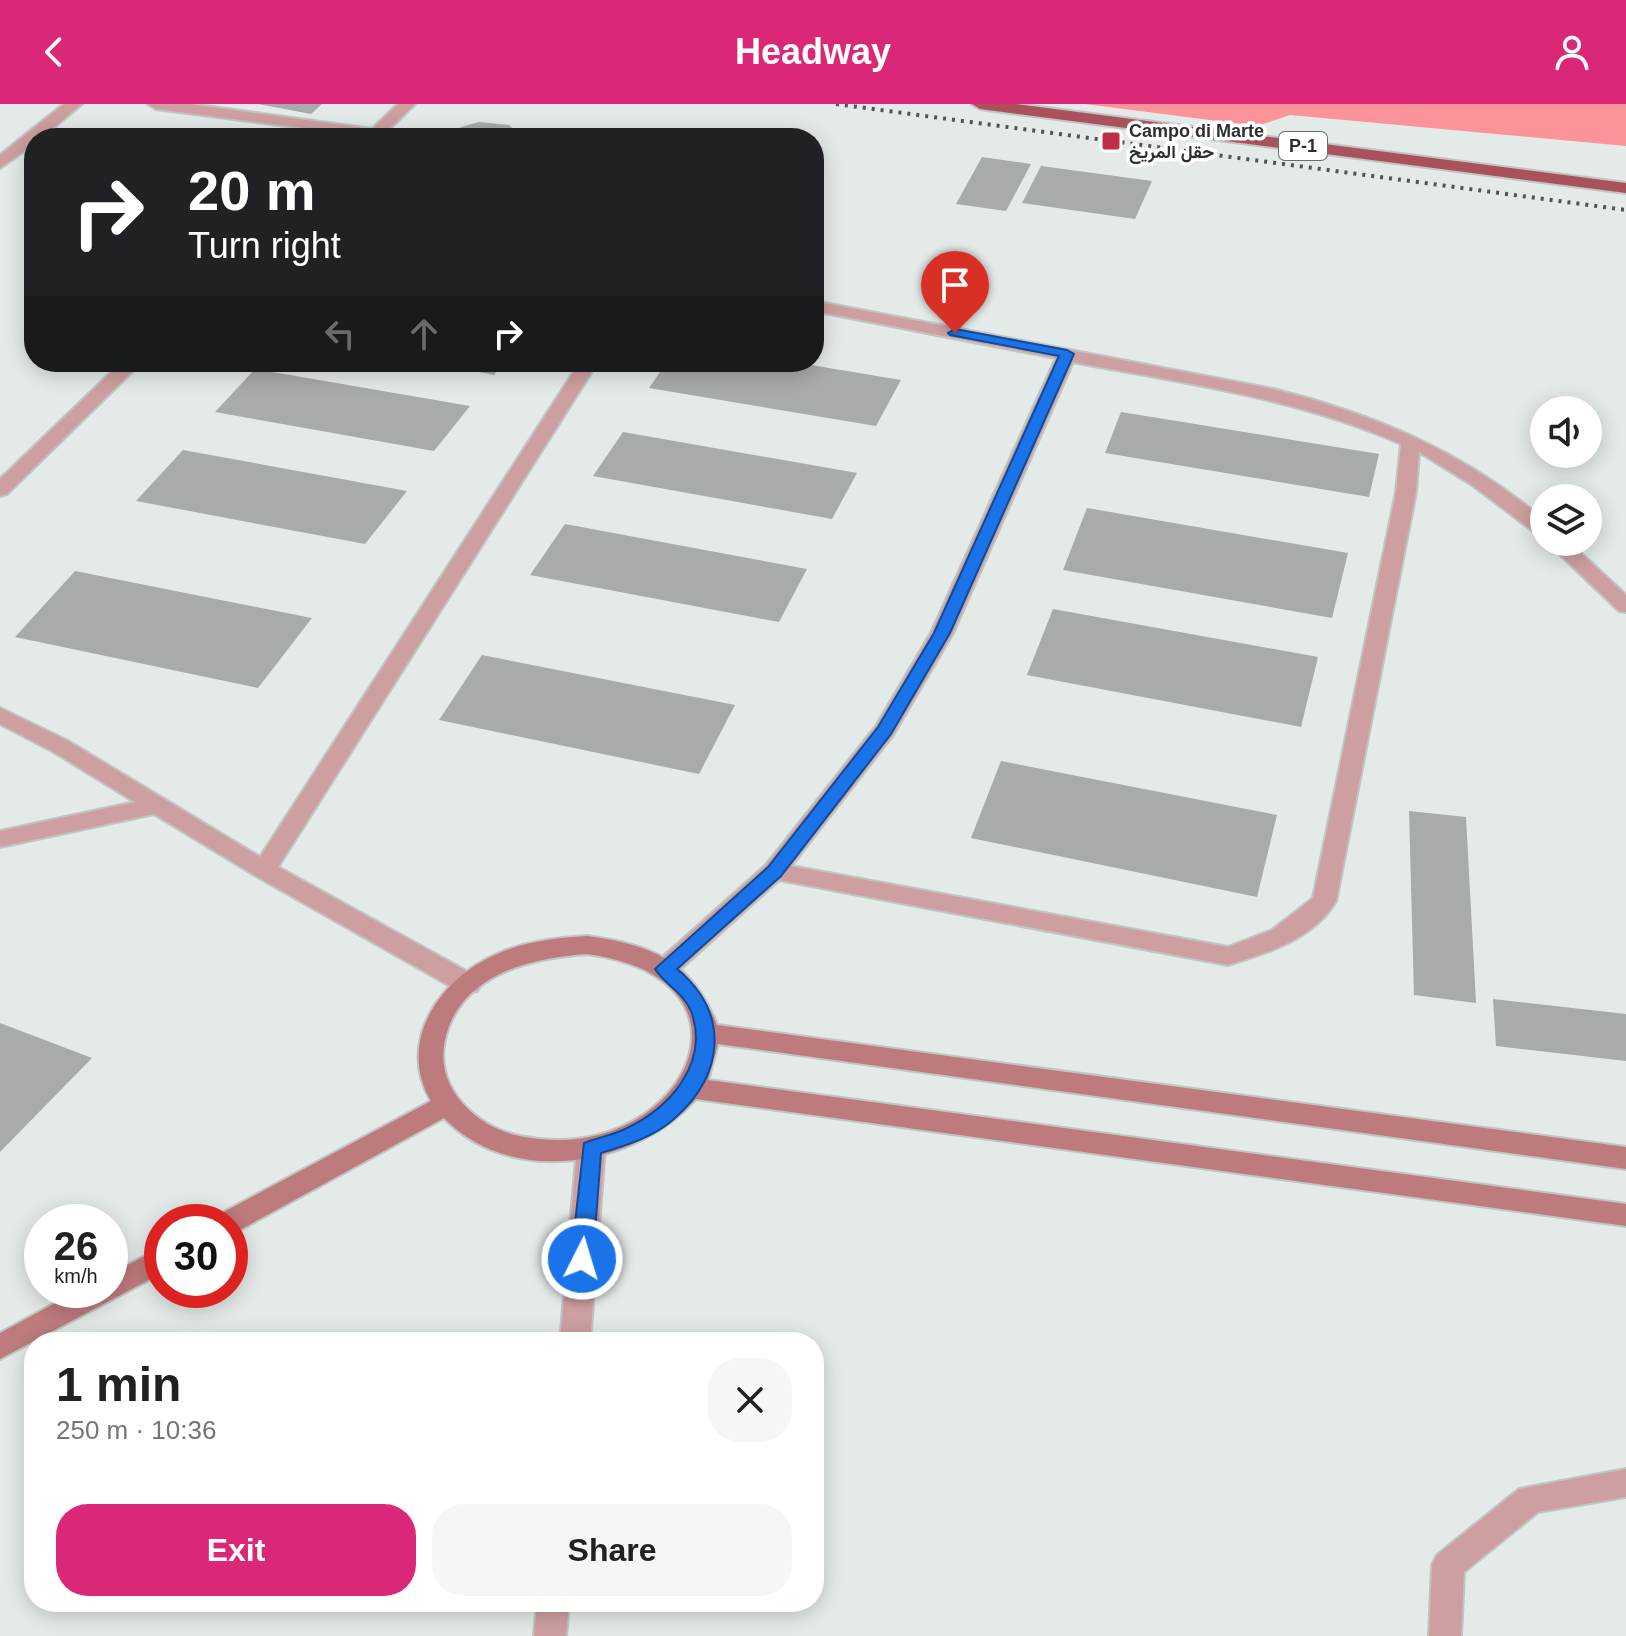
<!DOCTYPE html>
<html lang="en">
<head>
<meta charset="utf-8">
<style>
	:root { --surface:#fff; --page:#f6f6f6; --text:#202124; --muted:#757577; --accent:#db2777 }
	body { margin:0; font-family:Arial,Vazirmatn,sans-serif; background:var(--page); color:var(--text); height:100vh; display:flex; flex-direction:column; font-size:30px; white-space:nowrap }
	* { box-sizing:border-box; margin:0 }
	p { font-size:26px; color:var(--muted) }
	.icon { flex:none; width:44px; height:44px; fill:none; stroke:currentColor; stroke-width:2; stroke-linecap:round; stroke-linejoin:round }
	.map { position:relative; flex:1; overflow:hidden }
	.sheet { position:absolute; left:24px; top:1228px; width:800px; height:280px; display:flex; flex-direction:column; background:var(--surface); border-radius:32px; box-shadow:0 4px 20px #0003 }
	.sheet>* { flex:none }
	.banner { position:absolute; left:24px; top:24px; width:800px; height:244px; border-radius:32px; box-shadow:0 4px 20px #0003; background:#202124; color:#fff; overflow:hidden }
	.controls { position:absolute; left:1530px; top:292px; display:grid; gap:16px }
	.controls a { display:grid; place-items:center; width:72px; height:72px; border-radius:50%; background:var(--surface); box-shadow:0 4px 20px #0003; font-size:40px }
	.speed { position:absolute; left:24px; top:1100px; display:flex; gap:16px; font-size:40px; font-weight:700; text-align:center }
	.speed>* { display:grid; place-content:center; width:104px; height:104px; border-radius:50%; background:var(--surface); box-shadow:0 4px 20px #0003; line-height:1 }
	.speed small { font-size:20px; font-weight:400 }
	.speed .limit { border:12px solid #d22; background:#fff; color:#111 }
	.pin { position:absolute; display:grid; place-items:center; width:68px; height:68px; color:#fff; margin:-82px -34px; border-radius:50% 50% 50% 0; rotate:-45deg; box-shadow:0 0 8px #0007 }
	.pin .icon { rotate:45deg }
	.me { position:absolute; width:88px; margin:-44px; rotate:5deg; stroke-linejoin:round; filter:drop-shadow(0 0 6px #0008) }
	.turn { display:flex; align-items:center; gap:28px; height:168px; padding:0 32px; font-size:36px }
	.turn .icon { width:104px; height:104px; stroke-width:2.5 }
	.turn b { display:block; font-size:56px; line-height:68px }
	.lanes { display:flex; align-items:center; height:76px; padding:0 32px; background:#0003; justify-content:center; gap:40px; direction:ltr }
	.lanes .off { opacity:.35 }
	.round { display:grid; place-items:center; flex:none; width:84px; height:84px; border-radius:32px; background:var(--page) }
	.headline { display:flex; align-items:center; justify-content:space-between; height:136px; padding:0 32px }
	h1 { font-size:48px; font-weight:800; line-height:60px }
	.button { display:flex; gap:16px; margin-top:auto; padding:16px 32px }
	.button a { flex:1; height:92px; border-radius:32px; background:var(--accent); color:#fff; font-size:32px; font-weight:800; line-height:92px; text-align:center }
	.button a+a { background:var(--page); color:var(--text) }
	header { display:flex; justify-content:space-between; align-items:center; height:104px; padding:0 32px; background:var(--accent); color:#fff; font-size:36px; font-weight:800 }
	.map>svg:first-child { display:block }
</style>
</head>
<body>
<header><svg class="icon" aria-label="back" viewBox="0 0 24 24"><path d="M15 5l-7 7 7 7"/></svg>Headway<svg class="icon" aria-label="person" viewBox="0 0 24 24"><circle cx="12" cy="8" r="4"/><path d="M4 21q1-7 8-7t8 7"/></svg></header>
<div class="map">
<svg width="1626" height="1532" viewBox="0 0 1626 1532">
	<rect width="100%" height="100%" fill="#e4eae8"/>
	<polygon fill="#fa939a" points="1085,0 1626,0 1626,42 1290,11 1257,22"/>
	<g fill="#a7acaa">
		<polygon points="258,0 322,0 311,10"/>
		<polygon points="479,18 509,21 518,29 517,34 451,34 461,23"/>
		<polygon points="982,53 1031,60 1006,107 956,100"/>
		<polygon points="1041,62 1152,77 1135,115 1022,99"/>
		<polygon points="428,258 504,258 494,271"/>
		<polygon points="667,258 793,258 901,276 876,322 649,284"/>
		<polygon points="255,265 470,302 434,347 215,308"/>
		<polygon points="1121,308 1379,350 1369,393 1105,349"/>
		<polygon points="623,328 857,369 832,415 593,372"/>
		<polygon points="183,346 407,387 365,440 136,397"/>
		<polygon points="1087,404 1348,449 1332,514 1063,466"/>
		<polygon points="565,420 807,465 779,518 530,471"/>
		<polygon points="75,467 312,514 258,584 15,533"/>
		<polygon points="1053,505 1318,553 1301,623 1027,571"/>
		<polygon points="482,551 735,601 699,670 439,616"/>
		<polygon points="1001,657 1277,711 1257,793 971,734"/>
		<polygon points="1409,707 1466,713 1476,899 1414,891"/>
		<polygon points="1493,895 1626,910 1626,957 1496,942"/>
		<polygon points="0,919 92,954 0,1048"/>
	</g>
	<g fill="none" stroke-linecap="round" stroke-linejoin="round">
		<g stroke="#c0c5c3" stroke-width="4">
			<g id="minor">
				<polygon points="64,0 82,0 41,34 34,34 34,40 0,64 0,51"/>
				<polygon points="148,0 190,0 372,25 398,0 415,0 380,34 156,5"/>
				<path d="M 814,197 L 1273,285 C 1374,310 1464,348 1544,416 L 1544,432 L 1537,430 L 1472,381 L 1419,348 L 1416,388 L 1336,797 C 1314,835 1267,849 1228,861 L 779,776 L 674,871 L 665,874 L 656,871 L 652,865 L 656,859 L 766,761 L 876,622 L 931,529 L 1056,254 L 814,207 ZM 1073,258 C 1183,279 1297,294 1401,340 L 1396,388 L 1313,794 L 1272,826 L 1228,843 L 791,762 L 893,631 L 953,529 Z"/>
				<polygon points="122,258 142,258 7,390 0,392 0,375"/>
				<polygon points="580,258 598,258 278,763 477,873 481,880 477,887 468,889 459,887 256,772 154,710 0,743 0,727 135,698 52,647 0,620 0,604 68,637 260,753"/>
				<polygon points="1547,438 1569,438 1626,491 1626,508 1619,507"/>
				<polygon points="591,1033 601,1036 605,1044 590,1238 560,1238 577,1044 581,1036"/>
				<polygon points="1626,1365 1626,1393 1538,1408 1464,1468 1461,1532 1429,1532 1432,1461 1437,1451 1519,1385"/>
				<polygon points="537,1498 569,1498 566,1532 534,1532"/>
			</g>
		</g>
		<g stroke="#c0c5c3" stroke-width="4">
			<g id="secondary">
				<path d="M 587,832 C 652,841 691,856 717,921 L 1626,1043 L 1626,1065 L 718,940 L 708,976 L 1626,1100 L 1626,1122 L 696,995 C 635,1063 512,1084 444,1014 L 240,1126 L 230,1129 L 230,1118 L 216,1118 L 220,1110 L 431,997 C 396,938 440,874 497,850 C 526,837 556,834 587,832 ZM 587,850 C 771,875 686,1051 539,1035 C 511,1032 489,1025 468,1005 C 444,982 437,954 449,922 C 471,867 535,854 587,850 Z"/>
				<polygon points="162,1143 162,1169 0,1255 0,1229 79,1186 110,1186 110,1170"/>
			</g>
		</g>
		<g stroke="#c0c5c3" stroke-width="4">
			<polygon id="trunk" points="972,0 1016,0 1626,79 1626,89 980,5"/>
		</g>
		<use href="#minor" fill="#ce9fa1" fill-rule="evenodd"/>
		<use href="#secondary" fill="#be7b7e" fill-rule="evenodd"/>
		<use href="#trunk" fill="#aa525b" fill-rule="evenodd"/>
		<polyline stroke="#515452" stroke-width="4" stroke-dasharray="3 6" stroke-linecap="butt" points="836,0 1626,106"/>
	</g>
	<path fill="#1a73e8" stroke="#114b97" stroke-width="2" d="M 955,225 L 1067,246 L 1074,250 L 950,529 L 891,630 L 781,772 L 677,865 C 730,909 725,970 674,1015 C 654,1033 627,1041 601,1049 L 593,1155 L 590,1161 L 582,1164 L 574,1161 L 571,1155 L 584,1039 C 597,1034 613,1031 625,1025 C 670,1004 710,959 691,907 C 683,888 665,881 655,865 L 768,763 L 878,623 L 934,529 L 1059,252 L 950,231 L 948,229 Z"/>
	<rect fill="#bf2e48" stroke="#fff" stroke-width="3" x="1101" y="27" width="20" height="20" rx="4"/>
	<g text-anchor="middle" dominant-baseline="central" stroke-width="7" stroke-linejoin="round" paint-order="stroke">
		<g font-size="18" font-weight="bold" fill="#2e302f" stroke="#fff" text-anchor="start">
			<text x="1129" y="27">Campo di Marte<tspan x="1129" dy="21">حقل المريخ</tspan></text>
		</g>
		<rect fill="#fff" stroke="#6d6e6d" stroke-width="2" x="1279" y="28" width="48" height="28" rx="6"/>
		<g font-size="18" font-weight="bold" fill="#2e302f">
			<text x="1303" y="42">P-1</text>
		</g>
	</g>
</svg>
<div class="controls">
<a><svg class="icon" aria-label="sound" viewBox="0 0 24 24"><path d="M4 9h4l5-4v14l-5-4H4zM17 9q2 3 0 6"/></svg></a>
<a><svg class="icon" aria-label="layers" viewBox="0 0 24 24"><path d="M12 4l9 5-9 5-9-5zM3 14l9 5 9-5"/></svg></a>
</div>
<div class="speed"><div>26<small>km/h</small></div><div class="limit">30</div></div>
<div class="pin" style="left:955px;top:229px;background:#d93025"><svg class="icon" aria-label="arrive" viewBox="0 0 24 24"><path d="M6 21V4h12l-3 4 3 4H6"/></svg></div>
<svg class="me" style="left:582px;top:1155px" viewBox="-20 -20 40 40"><circle r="17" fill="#1a73e8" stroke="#fff" stroke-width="3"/><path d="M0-11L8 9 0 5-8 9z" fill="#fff"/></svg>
<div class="banner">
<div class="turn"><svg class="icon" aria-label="right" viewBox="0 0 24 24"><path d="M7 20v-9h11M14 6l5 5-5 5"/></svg><div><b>20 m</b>Turn right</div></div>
<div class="lanes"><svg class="icon off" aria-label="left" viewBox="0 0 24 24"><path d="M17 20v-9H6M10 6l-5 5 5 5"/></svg><svg class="icon off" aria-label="ahead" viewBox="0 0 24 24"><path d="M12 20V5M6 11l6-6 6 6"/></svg><svg class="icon" aria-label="right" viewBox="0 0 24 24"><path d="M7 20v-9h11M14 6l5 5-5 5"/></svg></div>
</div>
<section class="sheet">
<div class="headline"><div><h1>1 min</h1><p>250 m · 10:36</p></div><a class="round"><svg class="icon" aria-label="close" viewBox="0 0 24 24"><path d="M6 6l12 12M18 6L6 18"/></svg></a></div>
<div class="button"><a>Exit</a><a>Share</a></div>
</section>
</div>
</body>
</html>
